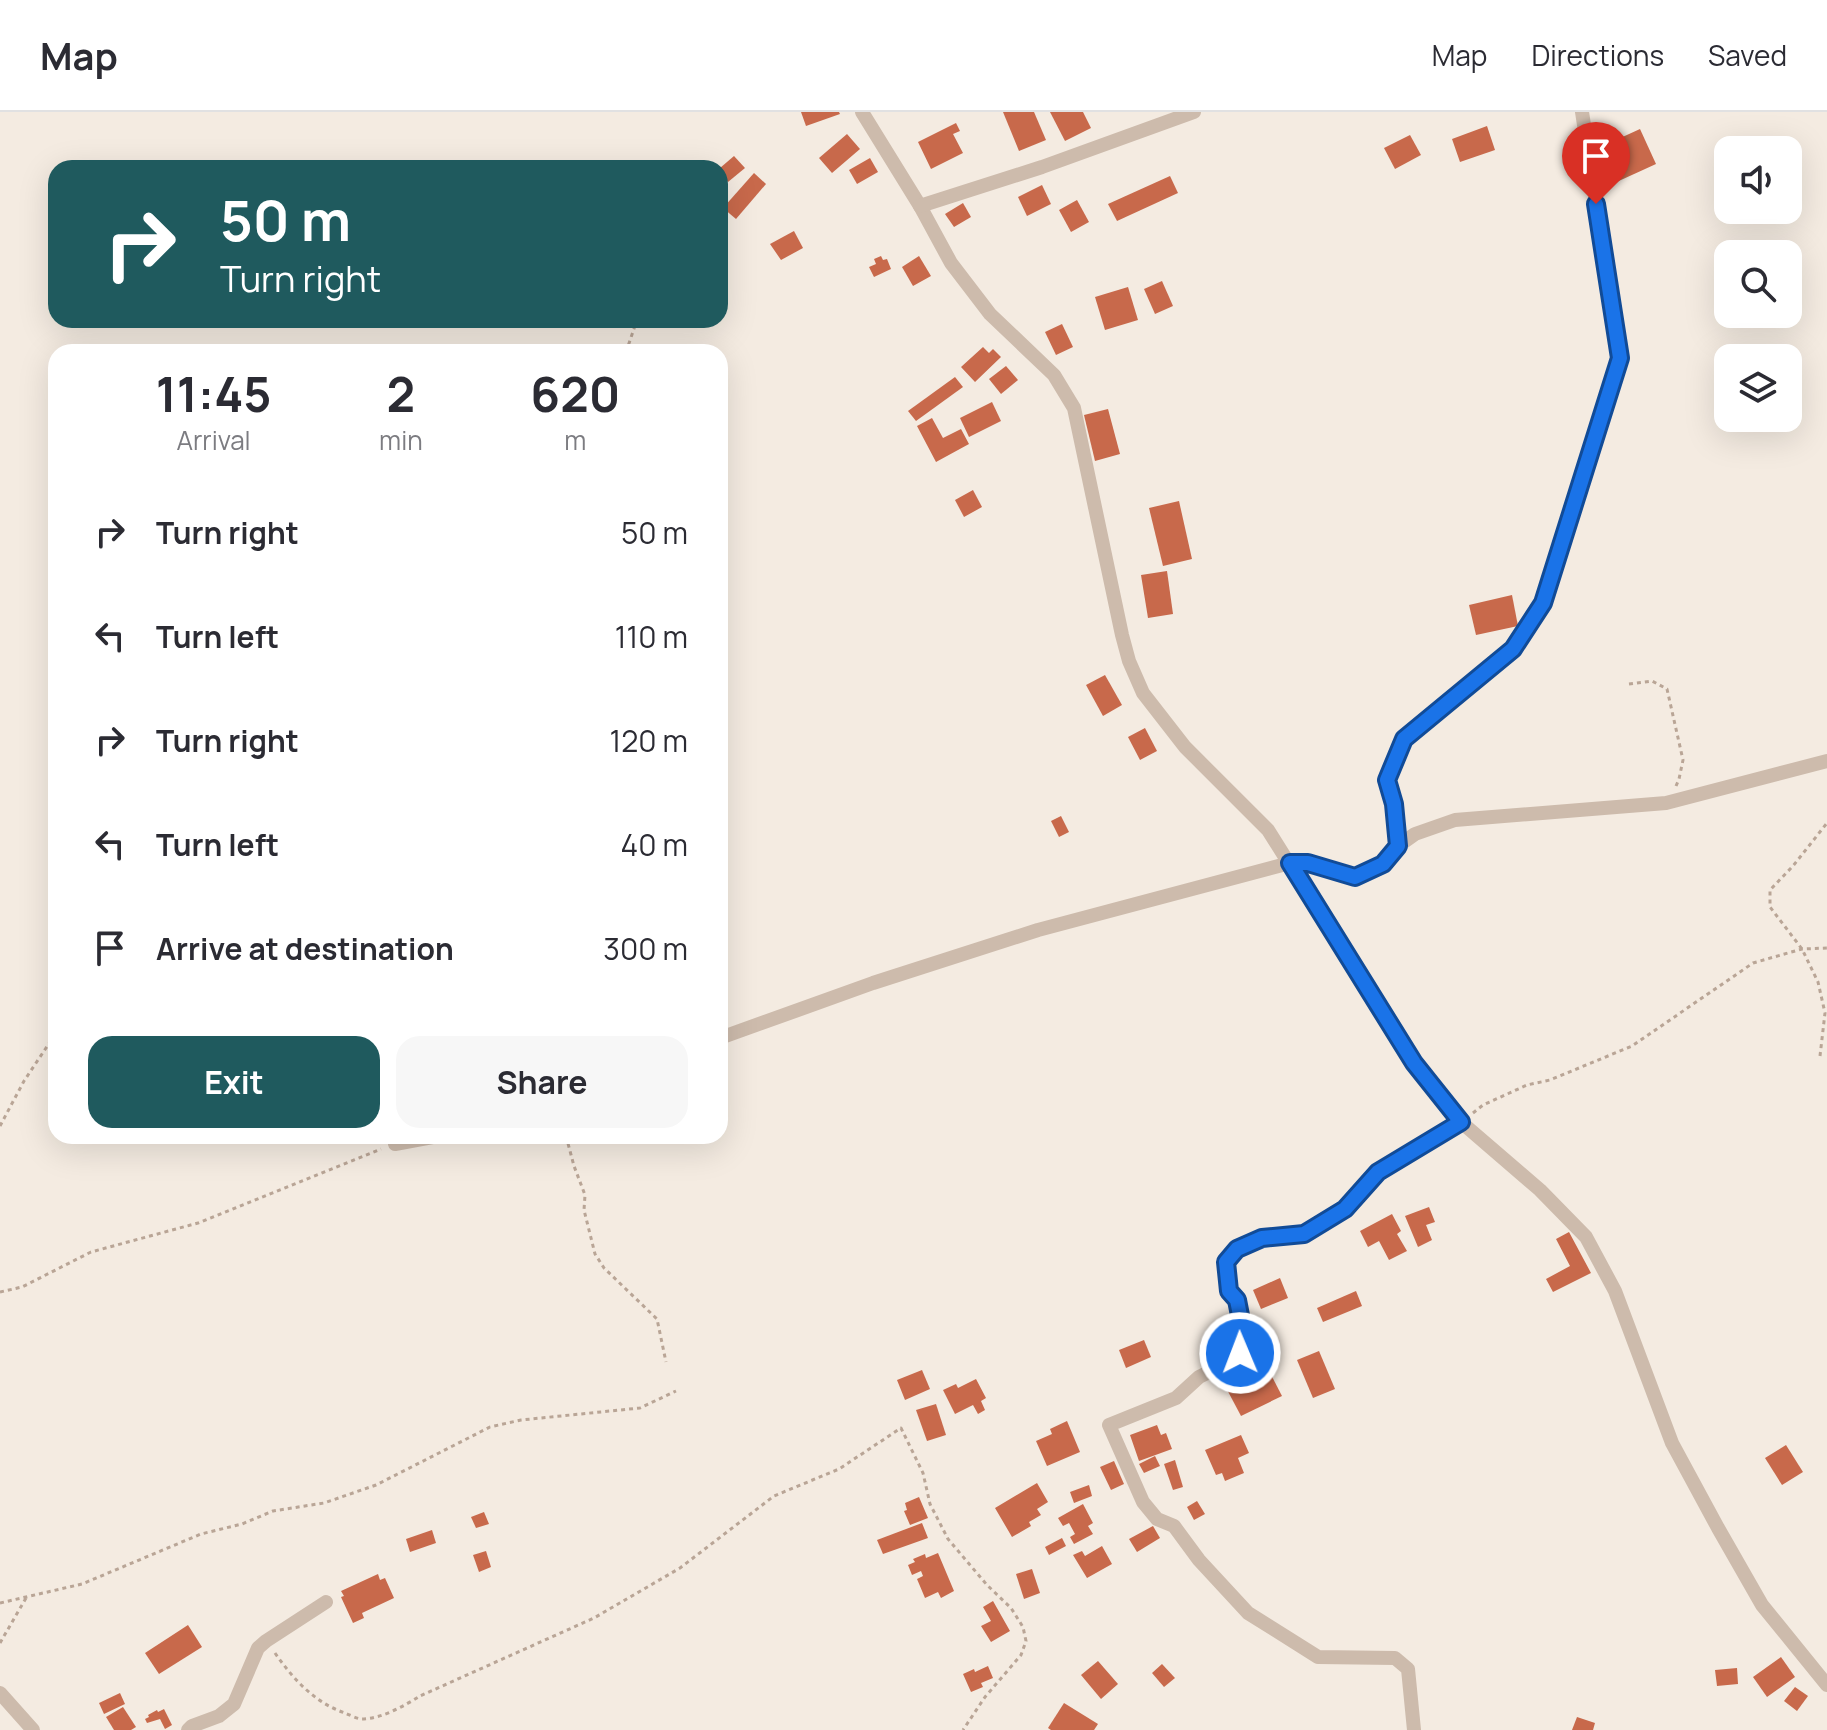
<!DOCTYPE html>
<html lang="en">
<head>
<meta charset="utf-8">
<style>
	:root { --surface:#fff; --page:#f7f7f7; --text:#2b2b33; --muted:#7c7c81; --line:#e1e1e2; --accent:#1f5a5e }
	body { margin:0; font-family:Manrope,sans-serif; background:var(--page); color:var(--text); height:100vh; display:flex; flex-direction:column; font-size:30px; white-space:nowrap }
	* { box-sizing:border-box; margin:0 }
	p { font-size:26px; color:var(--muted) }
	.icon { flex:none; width:44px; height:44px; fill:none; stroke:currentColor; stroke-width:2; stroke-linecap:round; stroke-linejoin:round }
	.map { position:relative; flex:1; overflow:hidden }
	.drawer { position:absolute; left:48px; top:232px; width:680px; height:800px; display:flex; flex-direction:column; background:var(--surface); border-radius:24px; box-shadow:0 8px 32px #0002 }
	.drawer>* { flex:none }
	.hud { position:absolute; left:48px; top:48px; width:680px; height:168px; border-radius:24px; box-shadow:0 8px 32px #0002; background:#1f5a5e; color:#fff; overflow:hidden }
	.buttons { position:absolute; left:1714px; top:24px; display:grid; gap:16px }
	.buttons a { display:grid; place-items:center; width:88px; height:88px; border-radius:16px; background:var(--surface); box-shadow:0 8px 32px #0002; font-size:40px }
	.pin { position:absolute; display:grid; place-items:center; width:68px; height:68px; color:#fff; margin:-82px -34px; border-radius:50% 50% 50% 0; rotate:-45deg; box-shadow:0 0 8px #0007 }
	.pin .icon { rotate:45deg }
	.me { position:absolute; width:88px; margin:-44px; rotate:359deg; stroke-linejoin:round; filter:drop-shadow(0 0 6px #0008) }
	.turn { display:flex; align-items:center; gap:28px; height:168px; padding:0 40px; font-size:36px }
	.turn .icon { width:104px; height:104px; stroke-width:2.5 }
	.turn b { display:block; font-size:56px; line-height:68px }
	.eta { display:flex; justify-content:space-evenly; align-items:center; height:136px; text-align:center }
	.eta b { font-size:48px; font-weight:700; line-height:56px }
	.cta { display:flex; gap:16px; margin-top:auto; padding:16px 40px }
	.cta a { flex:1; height:92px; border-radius:24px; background:var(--accent); color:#fff; font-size:32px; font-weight:700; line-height:92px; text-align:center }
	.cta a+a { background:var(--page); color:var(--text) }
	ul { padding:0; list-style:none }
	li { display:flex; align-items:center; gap:24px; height:104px; padding:0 40px }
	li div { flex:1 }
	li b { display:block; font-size:30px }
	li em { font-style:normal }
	header { display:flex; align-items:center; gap:48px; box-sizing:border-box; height:112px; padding:0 40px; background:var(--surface); border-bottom:2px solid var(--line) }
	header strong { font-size:38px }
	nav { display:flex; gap:44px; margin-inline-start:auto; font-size:28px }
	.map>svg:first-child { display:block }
</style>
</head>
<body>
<header>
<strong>Map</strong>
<nav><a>Map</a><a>Directions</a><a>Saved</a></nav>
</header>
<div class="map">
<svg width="1827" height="1618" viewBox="0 0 1827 1618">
	<rect width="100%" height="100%" fill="#f4ebe1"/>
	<g fill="#c8694b">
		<polygon points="801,0 839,0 840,2 806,14"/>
		<polygon points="1003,0 1034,0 1046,28 1019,39"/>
		<polygon points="1050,0 1083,0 1091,16 1065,29"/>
		<polygon points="956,11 960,19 953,22 963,41 931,57 918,30"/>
		<polygon points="1487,14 1495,38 1460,50 1452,27"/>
		<polygon points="1640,17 1656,52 1610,73 1594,38"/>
		<polygon points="847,22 860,37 832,61 819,46"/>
		<polygon points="1410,23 1421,43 1395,57 1384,36"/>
		<polygon points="734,44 745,56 728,70 720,60 720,56"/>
		<polygon points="870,46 878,60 857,72 849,58"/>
		<polygon points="754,61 766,72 736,107 723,96"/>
		<polygon points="1170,64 1178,81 1117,109 1108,92"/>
		<polygon points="1042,73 1051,92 1027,104 1018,85"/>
		<polygon points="1077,88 1089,110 1071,120 1059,98"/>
		<polygon points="963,91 971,105 954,115 945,102"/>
		<polygon points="794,119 803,136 781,148 770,132"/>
		<polygon points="881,144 883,148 887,147 891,157 874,165 869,155 876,152 874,147"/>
		<polygon points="919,144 931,164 913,174 902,155"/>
		<polygon points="1162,169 1173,194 1155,202 1144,177"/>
		<polygon points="1128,175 1138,208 1105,218 1095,185"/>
		<polygon points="1062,212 1073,235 1056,243 1045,220"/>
		<polygon points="983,235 989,241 993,237 1001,245 975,270 961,255"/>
		<polygon points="1006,254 1018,268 1001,282 989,267"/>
		<polygon points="955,265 963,275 916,309 908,299"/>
		<polygon points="992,290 1001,309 969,325 960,306"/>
		<polygon points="1108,297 1120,342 1095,349 1084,303"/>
		<polygon points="932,306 943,326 961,317 969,332 936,350 917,314"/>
		<polygon points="973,378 982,395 964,405 955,388"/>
		<polygon points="1179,389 1192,447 1163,454 1149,396"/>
		<polygon points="1167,459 1173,502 1148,506 1141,463"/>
		<polygon points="1512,483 1518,514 1476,523 1469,493"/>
		<polygon points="1105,563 1122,593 1103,604 1086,573"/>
		<polygon points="1145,616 1157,639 1140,648 1128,625"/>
		<polygon points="1061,704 1069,720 1059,725 1051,709"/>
		<polygon points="1429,1095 1435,1110 1426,1113 1432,1128 1418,1135 1405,1104"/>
		<polygon points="1392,1102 1401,1119 1397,1122 1407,1139 1389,1148 1379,1129 1368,1135 1360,1119"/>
		<polygon points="1569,1120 1591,1161 1553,1180 1546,1167 1570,1154 1556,1127"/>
		<polygon points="1280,1166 1288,1186 1261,1197 1253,1178"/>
		<polygon points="1356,1179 1362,1194 1323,1210 1317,1196"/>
		<polygon points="1144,1228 1151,1245 1126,1256 1119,1238"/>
		<polygon points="1319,1239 1335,1277 1313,1286 1297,1248"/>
		<polygon points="1265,1251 1282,1284 1241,1304 1224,1272"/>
		<polygon points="922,1258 930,1277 905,1288 897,1268"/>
		<polygon points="976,1267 986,1286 981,1289 985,1298 978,1302 973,1293 955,1302 943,1278 956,1272 958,1276"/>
		<polygon points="936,1292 946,1323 927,1329 916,1298"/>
		<polygon points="1067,1309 1080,1340 1047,1354 1036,1329 1052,1322 1050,1317"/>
		<polygon points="1157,1313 1161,1323 1166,1321 1172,1337 1139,1349 1130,1323"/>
		<polygon points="1241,1323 1249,1341 1238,1346 1244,1361 1225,1369 1222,1361 1216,1363 1205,1338"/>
		<polygon points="1786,1333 1803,1360 1782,1373 1765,1346"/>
		<polygon points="1155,1344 1160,1354 1144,1361 1139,1352"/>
		<polygon points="1175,1348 1183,1375 1173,1378 1164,1352"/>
		<polygon points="1114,1349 1124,1372 1111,1378 1100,1355"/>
		<polygon points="1037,1371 1048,1390 1037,1397 1041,1403 1029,1410 1031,1414 1012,1425 995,1396"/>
		<polygon points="1089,1373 1092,1384 1074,1391 1070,1380"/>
		<polygon points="919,1385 928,1406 910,1413 904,1399 907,1398 905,1391"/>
		<polygon points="1197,1389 1205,1402 1194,1408 1187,1395"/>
		<polygon points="1083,1392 1093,1411 1088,1414 1093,1422 1074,1432 1070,1425 1075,1422 1069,1411 1063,1414 1058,1406"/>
		<polygon points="484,1400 489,1412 476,1416 471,1405"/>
		<polygon points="922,1411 928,1426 883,1442 877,1428"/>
		<polygon points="1153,1414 1160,1426 1137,1440 1129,1427"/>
		<polygon points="432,1418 436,1431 410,1440 406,1427"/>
		<polygon points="1062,1426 1066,1434 1049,1443 1045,1435"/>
		<polygon points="1102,1434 1112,1452 1087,1466 1073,1443 1082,1439 1085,1444"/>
		<polygon points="486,1439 491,1455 479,1460 473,1443"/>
		<polygon points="938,1441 954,1479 941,1486 938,1480 925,1486 917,1467 923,1464 921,1459 912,1463 908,1453 915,1450 913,1447 925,1442 926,1446"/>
		<polygon points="1032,1457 1040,1481 1024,1487 1016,1462"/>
		<polygon points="378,1462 380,1468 385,1466 394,1486 362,1501 364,1506 353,1511 341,1485 344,1484 341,1479"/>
		<polygon points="993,1489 1010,1519 991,1530 981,1514 991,1509 983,1495"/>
		<polygon points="188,1513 202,1535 159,1562 145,1541"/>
		<polygon points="1781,1545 1795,1565 1767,1585 1753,1565"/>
		<polygon points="1098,1549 1118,1572 1101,1587 1081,1563"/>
		<polygon points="1162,1552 1175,1566 1164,1575 1152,1561"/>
		<polygon points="988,1554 993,1566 981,1571 983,1575 971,1580 963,1562 974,1557 975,1560"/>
		<polygon points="1737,1556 1738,1572 1717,1574 1715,1558"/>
		<polygon points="1795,1575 1808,1584 1797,1599 1784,1589"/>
		<polygon points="120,1581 125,1592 104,1602 99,1591"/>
		<polygon points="1064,1591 1098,1612 1094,1618 1051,1618 1048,1616"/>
		<polygon points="123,1595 136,1615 131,1618 114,1618 106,1605"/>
		<polygon points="164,1597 172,1613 165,1617 160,1607 147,1611 145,1607 149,1605 148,1603 157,1598 158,1600"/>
		<polygon points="1577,1605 1595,1611 1593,1618 1572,1618"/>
	</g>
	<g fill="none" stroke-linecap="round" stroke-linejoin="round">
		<g stroke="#b9a596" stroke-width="3" stroke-dasharray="4 4" stroke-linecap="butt">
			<polyline points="626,240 637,208"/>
			<polyline points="1629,572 1652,569 1667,577 1683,648 1679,667 1676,674"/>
			<polyline points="1820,944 1825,901 1818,870 1802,837 1770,795 1770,778 1793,754 1827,711"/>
			<polyline points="1473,1001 1483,993 1527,973 1550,968 1632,934 1753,851 1802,837 1827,836"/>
			<polyline points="0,1014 24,969 56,921"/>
			<polyline points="566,1024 574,1054 585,1083 584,1098 595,1142 604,1156 657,1207 666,1250"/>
			<polyline points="0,1180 22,1175 91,1140 198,1111 381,1037"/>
			<polyline points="0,1491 82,1472 201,1422 242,1412 273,1399 324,1391 376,1373 490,1315 521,1308 640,1296 676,1279"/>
			<polyline points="0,1531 26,1486"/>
			<path d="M 275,1541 C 293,1567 315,1591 345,1601 C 350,1603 357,1607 362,1607 C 381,1607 404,1594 420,1584 L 594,1506 L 680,1456 L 774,1384 L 839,1357 L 901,1316 L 923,1361 L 930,1392 L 948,1427 L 987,1473 L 1011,1496 L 1023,1515 L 1026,1529 L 1021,1543 L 985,1585 L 963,1618"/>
		</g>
		<g stroke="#cdbbac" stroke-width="14">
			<polyline points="862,0 920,94 951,151 990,202 1054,263 1074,296 1122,523 1129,549 1143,581 1185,635 1268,718 1414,951 1461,1010 1540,1078 1586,1125 1615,1179 1672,1331 1718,1416 1762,1493 1827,1573"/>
			<polyline points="920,94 1042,55 1194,0"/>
			<polyline points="1398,734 1394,692 1387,668 1404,627 1513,537 1543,491 1620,246 1582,0"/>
			<polyline points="720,926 873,871 1038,818 1290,751 1308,751 1355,765 1383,752 1398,734 1415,722 1455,708 1666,691 1827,649"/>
			<polyline points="395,1032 438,1024"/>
			<polyline points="0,1581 33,1618"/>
			<polyline points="188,1618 192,1614 219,1604 234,1592 258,1536 266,1529 326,1490"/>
			<polyline points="1414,1618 1408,1557 1395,1546 1318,1545 1248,1501 1199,1448 1174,1414 1157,1407 1143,1390 1109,1313 1176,1286 1199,1265 1229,1250 1240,1241 1243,1219 1237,1188 1229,1179 1226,1150 1237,1137 1262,1126 1304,1122 1345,1097 1378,1060 1461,1010"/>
		</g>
	</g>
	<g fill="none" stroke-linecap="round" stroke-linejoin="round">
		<g stroke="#114b97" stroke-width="20">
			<polyline id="route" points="1240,1241 1243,1219 1237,1188 1229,1179 1226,1150 1237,1137 1262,1126 1304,1122 1345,1097 1378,1060 1461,1010 1414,951 1290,751 1308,751 1355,765 1383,752 1398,734 1394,692 1387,668 1404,627 1513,537 1543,491 1620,246 1596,92"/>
		</g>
		<use href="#route" stroke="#1a73e8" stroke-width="14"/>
	</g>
</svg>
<div class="buttons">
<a><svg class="icon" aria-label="sound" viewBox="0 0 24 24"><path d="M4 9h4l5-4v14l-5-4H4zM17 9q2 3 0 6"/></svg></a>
<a><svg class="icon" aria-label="search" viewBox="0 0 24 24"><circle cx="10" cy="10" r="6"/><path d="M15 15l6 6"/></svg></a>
<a><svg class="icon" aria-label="layers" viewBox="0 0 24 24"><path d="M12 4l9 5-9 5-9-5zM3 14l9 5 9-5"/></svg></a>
</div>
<div class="pin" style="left:1596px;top:92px;background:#d93025"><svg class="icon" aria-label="arrive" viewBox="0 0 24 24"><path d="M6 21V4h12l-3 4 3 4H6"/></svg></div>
<svg class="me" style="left:1240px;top:1241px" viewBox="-20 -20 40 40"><circle r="17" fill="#1a73e8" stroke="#fff" stroke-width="3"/><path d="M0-11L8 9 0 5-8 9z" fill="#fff"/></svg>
<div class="hud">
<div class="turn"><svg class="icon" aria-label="right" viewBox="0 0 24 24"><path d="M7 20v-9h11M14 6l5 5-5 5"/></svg><div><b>50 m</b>Turn right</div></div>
</div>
<section class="drawer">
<div class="eta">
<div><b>11:45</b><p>Arrival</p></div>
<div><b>2</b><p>min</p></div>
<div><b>620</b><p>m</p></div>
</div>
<ul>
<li><svg class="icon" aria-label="right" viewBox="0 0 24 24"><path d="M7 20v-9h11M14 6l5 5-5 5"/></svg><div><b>Turn right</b></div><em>50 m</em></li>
<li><svg class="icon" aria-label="left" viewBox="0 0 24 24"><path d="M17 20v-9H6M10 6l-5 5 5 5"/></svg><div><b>Turn left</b></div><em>110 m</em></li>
<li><svg class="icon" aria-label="right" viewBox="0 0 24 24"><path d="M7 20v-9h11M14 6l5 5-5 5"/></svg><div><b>Turn right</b></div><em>120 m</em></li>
<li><svg class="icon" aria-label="left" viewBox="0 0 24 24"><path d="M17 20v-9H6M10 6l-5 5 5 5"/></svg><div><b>Turn left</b></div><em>40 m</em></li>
<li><svg class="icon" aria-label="arrive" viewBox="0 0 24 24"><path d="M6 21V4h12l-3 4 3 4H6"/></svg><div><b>Arrive at destination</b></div><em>300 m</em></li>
</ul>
<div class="cta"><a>Exit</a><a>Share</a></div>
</section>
</div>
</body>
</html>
